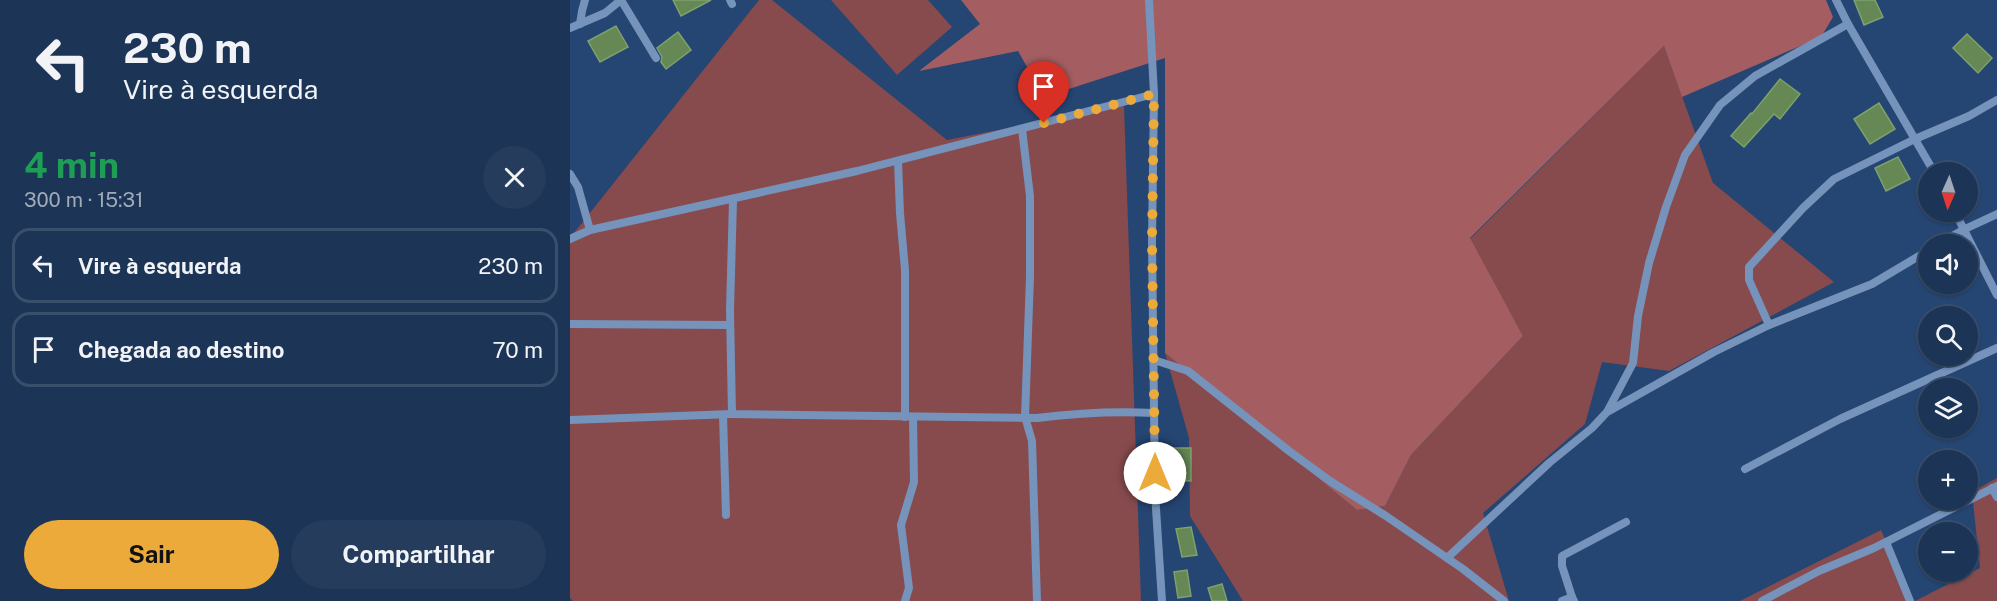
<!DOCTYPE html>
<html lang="pt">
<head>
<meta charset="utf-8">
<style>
	:root { --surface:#1c3456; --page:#253c5c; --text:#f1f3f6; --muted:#a0aab9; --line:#3a4f6c; --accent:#ebaa39 }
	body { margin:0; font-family:"Public Sans",sans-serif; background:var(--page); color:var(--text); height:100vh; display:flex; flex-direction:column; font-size:22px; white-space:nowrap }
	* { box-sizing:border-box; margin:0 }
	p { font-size:20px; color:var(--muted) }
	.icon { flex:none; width:33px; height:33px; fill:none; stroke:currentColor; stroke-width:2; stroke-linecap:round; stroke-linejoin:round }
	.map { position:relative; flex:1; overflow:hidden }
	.sheet { display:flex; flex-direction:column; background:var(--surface); width:570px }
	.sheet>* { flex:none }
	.guide { background:#1c3456; color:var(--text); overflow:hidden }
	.needle { width:39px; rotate:183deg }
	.tools { position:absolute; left:1348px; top:162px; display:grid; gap:12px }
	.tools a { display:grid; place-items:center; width:60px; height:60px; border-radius:50%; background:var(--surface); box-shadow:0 2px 4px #0004,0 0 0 2px var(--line); font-size:30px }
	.pin { position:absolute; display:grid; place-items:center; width:51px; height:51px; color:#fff; margin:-62px -26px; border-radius:50% 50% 50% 0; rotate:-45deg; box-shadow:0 0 6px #0007 }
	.pin .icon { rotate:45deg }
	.me { position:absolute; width:66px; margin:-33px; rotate:0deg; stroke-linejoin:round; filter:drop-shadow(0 0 4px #0008) }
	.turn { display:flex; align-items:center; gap:21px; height:126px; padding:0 24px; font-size:27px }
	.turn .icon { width:78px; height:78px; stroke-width:2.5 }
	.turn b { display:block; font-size:42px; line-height:51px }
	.round { display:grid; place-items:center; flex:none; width:63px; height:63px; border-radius:32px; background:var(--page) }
	.summary { display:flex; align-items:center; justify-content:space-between; height:102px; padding:0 24px }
	h1 { font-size:36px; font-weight:700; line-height:45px; color:#1e9e55 }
	.button { display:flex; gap:12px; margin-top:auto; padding:12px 24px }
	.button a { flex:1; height:69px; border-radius:36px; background:var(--accent); color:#111; font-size:24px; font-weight:700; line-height:69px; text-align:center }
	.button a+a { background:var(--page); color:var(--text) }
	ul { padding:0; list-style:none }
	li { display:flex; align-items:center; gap:18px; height:75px; margin:0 12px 9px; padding:0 12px; border:3px solid var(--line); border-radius:18px }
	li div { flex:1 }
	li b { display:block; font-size:22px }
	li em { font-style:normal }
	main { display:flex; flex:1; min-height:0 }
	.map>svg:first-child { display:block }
</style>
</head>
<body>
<main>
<section class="sheet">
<div class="guide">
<div class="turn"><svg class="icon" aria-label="left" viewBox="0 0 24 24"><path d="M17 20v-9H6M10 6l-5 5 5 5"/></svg><div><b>230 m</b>Vire à esquerda</div></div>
</div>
<div class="summary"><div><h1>4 min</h1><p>300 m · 15:31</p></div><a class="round"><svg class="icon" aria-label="close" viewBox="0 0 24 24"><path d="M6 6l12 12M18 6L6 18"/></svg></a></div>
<ul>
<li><svg class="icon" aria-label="left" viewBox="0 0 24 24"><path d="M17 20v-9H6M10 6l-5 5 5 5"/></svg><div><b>Vire à esquerda</b></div><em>230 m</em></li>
<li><svg class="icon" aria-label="arrive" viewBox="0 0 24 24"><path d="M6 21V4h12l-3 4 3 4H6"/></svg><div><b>Chegada ao destino</b></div><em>70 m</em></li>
</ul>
<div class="button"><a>Sair</a><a>Compartilhar</a></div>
</section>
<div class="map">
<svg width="1427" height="601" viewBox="0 0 1427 601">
	<rect width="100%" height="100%" fill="#254572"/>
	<g fill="#874b4e">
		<polygon points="189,0 202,0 377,140 554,106 571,601 3,601 0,598 0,238"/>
		<polygon points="261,0 358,0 382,27 327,75"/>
		<polygon points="1094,46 1143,183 1264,282 1099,371 1032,362 1015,424 913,513 939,601 673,601 620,516 619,438 595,353 787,510 815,506 841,455 953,336 900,239"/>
		<polygon points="1427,478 1427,601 1345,601 1410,568 1402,492"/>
		<polygon points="1311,530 1343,601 1170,601"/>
	</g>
	<polygon fill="#a45e62" points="391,0 1256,0 1263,17 1251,37 1112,97 1094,46 900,238 953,336 841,455 815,506 787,510 595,353 595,58 474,97 448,51 349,71 410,24"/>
	<g fill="#658855" stroke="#7da26d" stroke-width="1.5">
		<polygon points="103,0 141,0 111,16"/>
		<polygon points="1284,0 1305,0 1313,17 1294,25"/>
		<polygon points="46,26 58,47 30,62 18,41"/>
		<polygon points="108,32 121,50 96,69 91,62 92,57 87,48"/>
		<polygon points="1397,34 1422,58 1408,73 1383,48"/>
		<polygon points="1210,79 1230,94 1210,119 1204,114 1174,147 1161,136 1181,113 1182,114"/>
		<polygon points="1309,103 1325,129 1300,144 1284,119"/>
		<polygon points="1328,157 1340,179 1316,191 1305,168"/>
		<polygon points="600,448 621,448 621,481 599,480"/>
		<polygon points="621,527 627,555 612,557 606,529"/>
		<polygon points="617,570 621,596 608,598 604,572"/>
		<polygon points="652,584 657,601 642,601 638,588"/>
	</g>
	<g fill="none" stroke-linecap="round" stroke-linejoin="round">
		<g stroke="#7693bb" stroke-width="8">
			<polyline points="51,0 86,58"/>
			<polyline points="160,0 162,4"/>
			<polyline points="579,0 584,94 582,241 585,493 592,601"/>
			<polyline points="1266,0 1278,24 1364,172"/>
			<polyline points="10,24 12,11 15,0"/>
			<polyline points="0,28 35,13 51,0"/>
			<polyline points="452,129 460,196 460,277 455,417 462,441 467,601"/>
			<polyline points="328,161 330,213 335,270 335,417"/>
			<polyline points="0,174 8,187 20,230 0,239"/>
			<path d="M 163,200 L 160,311 L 162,414 L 467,418 C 507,413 544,411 584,413"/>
			<polyline points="1385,212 1427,295"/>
			<polyline points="20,230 287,171 584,94"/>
			<polyline points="1368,244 1395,229 1427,214"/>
			<polyline points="0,324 160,325"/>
			<polyline points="1199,325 1179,280 1179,267 1233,208 1264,179 1345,139 1399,116 1427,100"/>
			<polyline points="584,360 618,371 719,451 760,481 816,516 893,569 934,601"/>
			<polyline points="1039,411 1144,352 1199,325 1302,284 1359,250"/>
			<polyline points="153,415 156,515"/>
			<polyline points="0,420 162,414"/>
			<polyline points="1175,469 1270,419 1427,348"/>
			<polyline points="1422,488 1427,497"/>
			<polyline points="1316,542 1340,601"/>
			<polyline points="877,558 979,463 1022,428 1037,412 1063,363 1068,316 1079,263 1096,207 1115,155 1150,105 1185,76 1278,24"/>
			<polyline points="1002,597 992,566 992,556 1056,522"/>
			<polyline points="335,601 339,588 331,525 344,482 343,417"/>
			<polyline points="992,601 1002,597 1004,601"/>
			<polyline points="1192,601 1249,571 1304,548 1427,486"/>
		</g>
	</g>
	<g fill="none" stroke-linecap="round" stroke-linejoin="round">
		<polyline stroke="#ebaa39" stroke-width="10" stroke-dasharray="0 18" points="474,123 584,94 582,241 585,473"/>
	</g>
</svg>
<div class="tools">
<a><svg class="needle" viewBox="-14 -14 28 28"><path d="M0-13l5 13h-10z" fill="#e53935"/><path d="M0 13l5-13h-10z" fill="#a0aab9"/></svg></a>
<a><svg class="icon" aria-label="sound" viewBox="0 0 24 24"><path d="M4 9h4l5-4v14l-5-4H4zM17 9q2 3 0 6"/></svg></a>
<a><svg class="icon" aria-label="search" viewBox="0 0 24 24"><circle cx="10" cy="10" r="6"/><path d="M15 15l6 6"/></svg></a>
<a><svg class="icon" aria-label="layers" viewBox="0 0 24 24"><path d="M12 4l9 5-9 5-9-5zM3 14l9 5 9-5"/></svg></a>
<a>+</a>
<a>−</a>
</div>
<div class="pin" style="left:474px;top:123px;background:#d93025"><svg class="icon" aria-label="arrive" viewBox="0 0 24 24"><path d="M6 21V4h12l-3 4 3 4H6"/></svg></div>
<svg class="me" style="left:585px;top:473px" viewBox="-20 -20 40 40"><circle r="19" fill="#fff"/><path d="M0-13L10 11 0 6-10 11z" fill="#ebaa39"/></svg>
</div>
</main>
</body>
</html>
